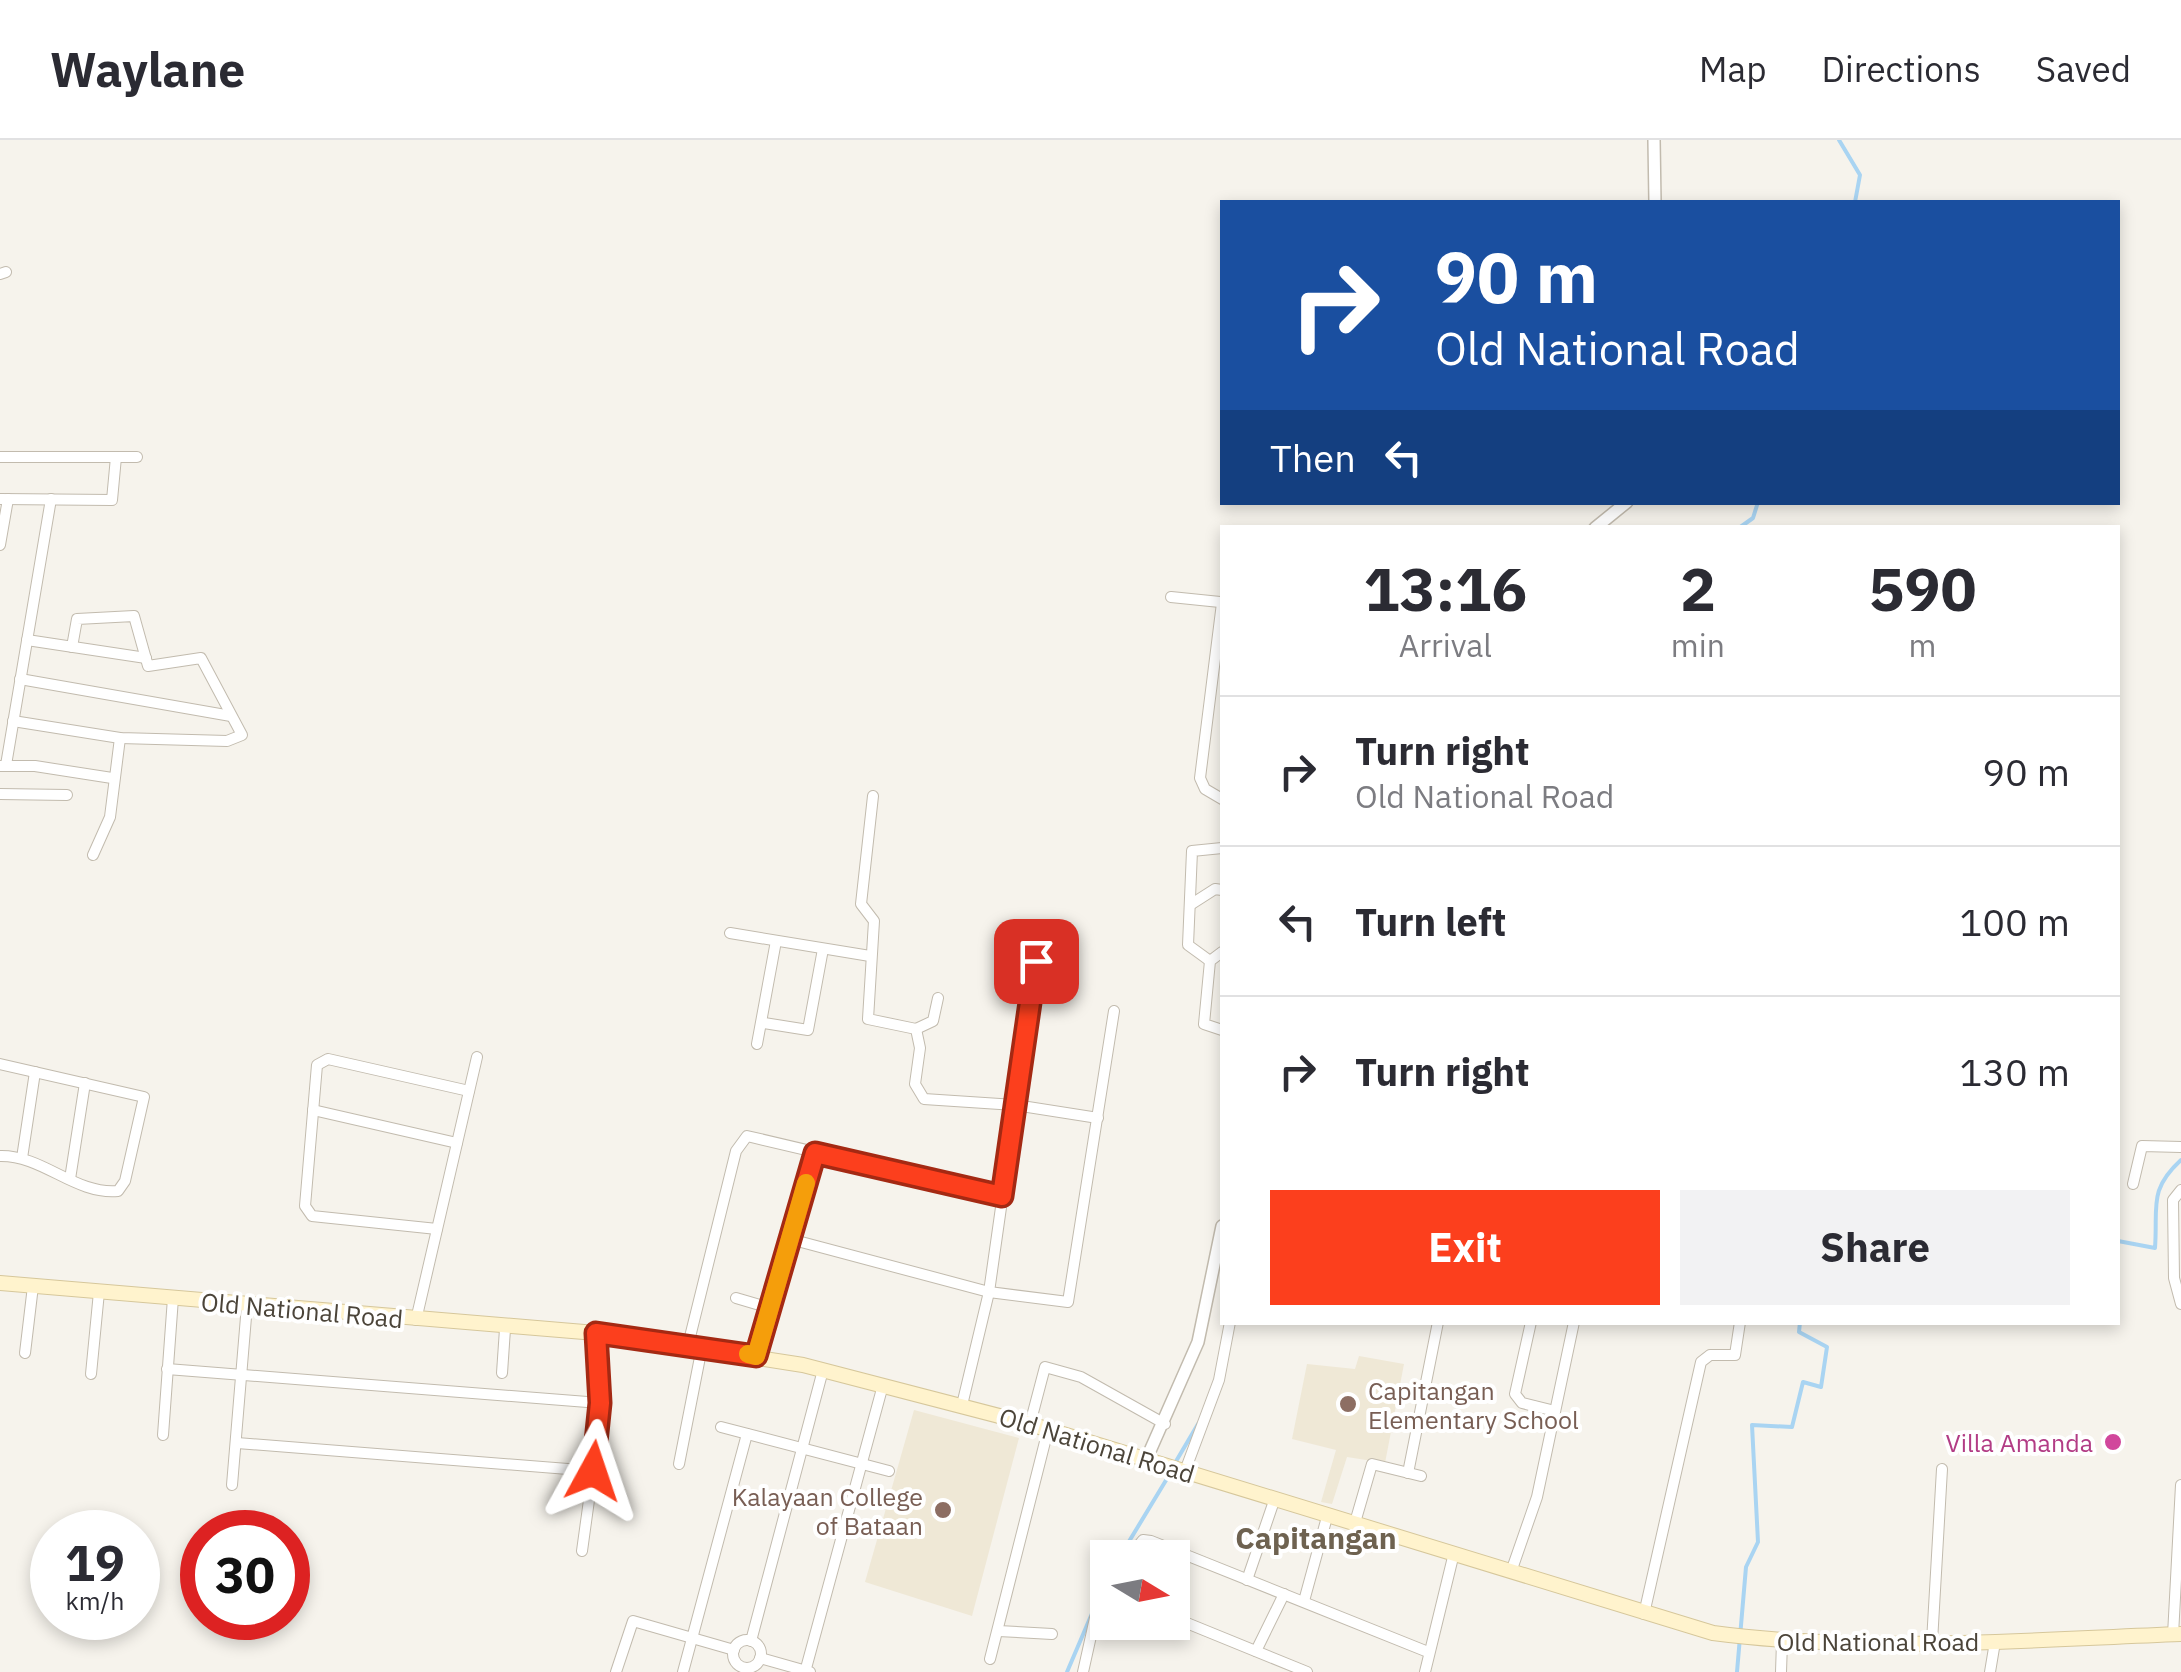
<!DOCTYPE html>
<html lang="en">
<head>
<meta charset="utf-8">
<style>
	:root { --surface:#fff; --page:#f2f2f3; --text:#2b2b33; --muted:#7c7c81; --line:#e1e1e2; --accent:#fc3f1d }
	body { margin:0; font-family:"IBM Plex Sans",sans-serif; background:var(--page); color:var(--text); height:100vh; display:flex; flex-direction:column; font-size:38px; white-space:nowrap }
	* { box-sizing:border-box; margin:0 }
	p { font-size:32px; color:var(--muted) }
	.icon { flex:none; width:55px; height:55px; fill:none; stroke:currentColor; stroke-width:2; stroke-linecap:round; stroke-linejoin:round }
	.map { position:relative; flex:1; overflow:hidden }
	.side { position:absolute; left:1220px; top:385px; width:900px; height:800px; display:flex; flex-direction:column; background:var(--surface); border-radius:0px; box-shadow:0 5px 15px #0003 }
	.side>* { flex:none }
	.banner { position:absolute; left:1220px; top:60px; width:900px; height:305px; border-radius:0px; box-shadow:0 5px 15px #0003; background:#1a4fa0; color:#fff; overflow:hidden }
	.needle { width:65px; rotate:100deg }
	.tools { position:absolute; left:1090px; top:1400px; display:grid; gap:20px }
	.tools a { display:grid; place-items:center; width:100px; height:100px; border-radius:0px; background:var(--surface); box-shadow:0 5px 15px #0003; font-size:50px }
	.speed { position:absolute; left:30px; top:1370px; display:flex; gap:20px; font-size:50px; font-weight:700; text-align:center }
	.speed>* { display:grid; place-content:center; width:130px; height:130px; border-radius:50%; background:var(--surface); box-shadow:0 5px 15px #0003; line-height:1 }
	.speed small { font-size:25px; font-weight:400 }
	.speed .limit { border:15px solid #d22; background:#fff; color:#111 }
	.pin { position:absolute; display:grid; place-items:center; width:85px; height:85px; color:#fff; margin:-42px; border-radius:20px; box-shadow:0 5px 15px #0006 }
	.me { position:absolute; width:110px; margin:-55px; rotate:5deg; stroke-linejoin:round; filter:drop-shadow(0 0 8px #0008) }
	.turn { display:flex; align-items:center; gap:35px; height:210px; padding:0 50px; font-size:45px }
	.turn .icon { width:130px; height:130px; stroke-width:2.5 }
	.turn b { display:block; font-size:70px; line-height:85px }
	.then { display:flex; align-items:center; height:95px; padding:0 50px; background:#0003; gap:20px; font-size:38px }
	.eta { display:flex; justify-content:space-evenly; align-items:center; height:170px; text-align:center }
	.eta b { font-size:60px; font-weight:800; line-height:70px }
	.cta { display:flex; gap:20px; margin-top:auto; padding:20px 50px }
	.cta a { flex:1; height:115px; border-radius:0px; background:var(--accent); color:#fff; font-size:40px; font-weight:800; line-height:115px; text-align:center }
	.cta a+a { background:var(--page); color:var(--text) }
	ul { padding:0; list-style:none }
	li { display:flex; align-items:center; gap:30px; height:150px; padding:0 50px; border-top:2px solid var(--line) }
	li div { flex:1 }
	li b { display:block; font-size:38px }
	li em { font-style:normal }
	header { display:flex; align-items:center; gap:60px; box-sizing:border-box; height:140px; padding:0 50px; background:var(--surface); border-bottom:2px solid var(--line) }
	header strong { font-size:48px }
	nav { display:flex; gap:55px; margin-inline-start:auto; font-size:35px }
	.map>svg:first-child { display:block }
</style>
</head>
<body>
<header>
<strong>Waylane</strong>
<nav><a>Map</a><a>Directions</a><a>Saved</a></nav>
</header>
<div class="map">
<svg width="2181" height="1532" viewBox="0 0 2181 1532">
	<rect width="100%" height="100%" fill="#f6f3ec"/>
	<g fill="#efe8d6">
		<polygon points="1359,1216 1404,1224 1385,1323 1347,1317 1332,1364 1321,1362 1336,1310 1292,1299 1307,1224 1355,1229"/>
		<polygon points="914,1270 1019,1298 972,1476 865,1442"/>
	</g>
	<g fill="none" stroke-linecap="round" stroke-linejoin="round">
		<g stroke="#a9d4f2" stroke-width="4">
			<polyline points="1839,0 1860,35 1855,62"/>
			<polyline points="1739,388 1753,378 1758,362"/>
			<path d="M 2118,1101 L 2155,1108 C 2158,1067 2148,1050 2181,1020"/>
			<polyline points="1175,1323 1198,1284"/>
			<polyline points="1119,1418 1171,1332"/>
			<polyline points="1067,1532 1108,1436"/>
			<polyline points="1737,1532 1746,1427 1758,1402 1752,1285 1792,1287 1803,1242 1821,1247 1827,1207 1799,1192 1800,1182"/>
		</g>
		<g stroke="#c2bbae" stroke-width="12">
			<g id="minor">
				<polyline points="0,134 6,132"/>
				<polyline points="0,317 137,317"/>
				<polyline points="0,359 112,360 116,317"/>
				<polyline points="0,405 8,359"/>
				<polyline points="1171,457 1220,462"/>
				<polyline points="1222,463 1200,638 1205,649 1222,659"/>
				<polyline points="27,500 146,518"/>
				<polyline points="20,539 231,576"/>
				<polyline points="13,581 120,598 227,601 242,595 201,518 148,526 134,476 77,479 72,507"/>
				<polyline points="6,625 51,359"/>
				<polyline points="0,626 35,626 112,638"/>
				<polyline points="0,654 67,655"/>
				<polyline points="873,656 861,764 874,781 868,879 916,889 920,908 915,944 924,959 1015,965 1098,978"/>
				<polyline points="93,715 110,677 120,598"/>
				<polyline points="1190,765 1215,749 1222,750"/>
				<polyline points="730,793 870,816"/>
				<polyline points="1222,812 1210,821 1204,884 1222,890"/>
				<polyline points="1210,821 1188,805 1192,711 1222,708"/>
				<polyline points="764,883 808,890 823,809"/>
				<polyline points="916,889 933,881 938,858"/>
				<polyline points="757,904 776,801"/>
				<path d="M 0,924 L 144,957 L 125,1041 L 118,1051 C 75,1055 43,1015 0,1016"/>
				<polyline points="313,970 457,1003"/>
				<polyline points="22,1018 35,932"/>
				<polyline points="70,1039 85,943"/>
				<polyline points="2133,1044 2142,1006 2181,1007"/>
				<polyline points="2181,1050 2173,1060 2174,1138 2181,1164"/>
				<polyline points="437,1089 312,1076 305,1066 317,925 328,919 469,951"/>
				<polyline points="790,1099 989,1152 1068,1162 1114,871"/>
				<polyline points="736,1158 770,1168"/>
				<polyline points="416,1180 477,917"/>
				<polyline points="1531,1182 1515,1254 1522,1263 1555,1271"/>
				<polyline points="688,1205 736,1011 747,996 1002,1056"/>
				<polyline points="25,1213 33,1146"/>
				<polyline points="756,1216 815,1013"/>
				<polyline points="167,1229 600,1263"/>
				<polyline points="502,1233 505,1189"/>
				<polyline points="91,1234 99,1152"/>
				<polyline points="962,1265 989,1152 1036,821"/>
				<polyline points="1030,1284 1045,1227 1081,1237 1165,1284"/>
				<polyline points="721,1287 889,1331"/>
				<polyline points="163,1295 173,1158"/>
				<polyline points="237,1303 593,1331 600,1263 596,1193"/>
				<polyline points="679,1324 702,1207"/>
				<polyline points="1185,1331 1219,1240 1230,1182"/>
				<polyline points="1408,1333 1438,1182"/>
				<polyline points="232,1345 247,1165"/>
				<polyline points="1354,1386 1372,1324 1421,1336"/>
				<polyline points="582,1411 593,1331"/>
				<polyline points="1128,1418 1143,1400 1151,1401 1428,1512"/>
				<polyline points="1512,1429 1537,1357 1574,1182"/>
				<polyline points="1247,1440 1274,1361"/>
				<polyline points="1304,1461 1327,1377"/>
				<polyline points="1644,1474 1701,1222 1710,1215 1735,1215 1740,1182"/>
				<polyline points="1172,1477 1307,1532"/>
				<polyline points="998,1491 1052,1494"/>
				<polyline points="2173,1495 2181,1345"/>
				<circle cx="747" cy="1514" r="14"/>
				<polyline points="751,1501 823,1230"/>
				<polyline points="1932,1502 1942,1329"/>
				<polyline points="1256,1511 1284,1454"/>
				<polyline points="760,1518 810,1532"/>
				<polyline points="990,1519 1048,1290"/>
				<polyline points="616,1532 633,1481 734,1510"/>
				<polyline points="683,1532 747,1294"/>
				<polyline points="805,1532 883,1245"/>
				<polyline points="1083,1532 1095,1478 1108,1454"/>
				<polyline points="1425,1532 1454,1413"/>
				<polyline points="1781,1532 1782,1502"/>
				<polyline points="1990,1532 1995,1502"/>
			</g>
		</g>
		<g stroke="#c2bbae" stroke-width="14">
			<g id="tertiary">
				<polyline points="1654,0 1655,62"/>
				<polyline points="1595,388 1627,362"/>
				<polyline points="1146,1320 1198,1202 1222,1086"/>
			</g>
		</g>
		<g stroke="#d6c79b" stroke-width="16">
			<path id="secondary" d="M 0,1143 L 596,1193 L 803,1225 L 1030,1284 L 1713,1493 C 1867,1513 2026,1500 2181,1494"/>
		</g>
		<use href="#minor" stroke="#fff" stroke-width="10"/>
		<use href="#tertiary" stroke="#fff" stroke-width="11"/>
		<use href="#secondary" stroke="#fff3cd" stroke-width="14"/>
	</g>
	<g fill="none" stroke-linecap="round" stroke-linejoin="round">
		<g stroke="#a42913" stroke-width="25">
			<polyline id="route" points="593,1331 600,1263 596,1193 756,1216 815,1013 1002,1056 1036,821"/>
		</g>
		<use href="#route" stroke="#fc3f1d" stroke-width="18"/>
		<polyline stroke="#f59e0b" stroke-width="18" points="748,1214 756,1216 806,1043"/>
	</g>
	<g fill="#8d6e63" stroke="#fff" stroke-width="4">
		<circle cx="1348" cy="1264" r="10"/>
		<circle cx="943" cy="1370" r="10"/>
	</g>
	<circle fill="#d1479c" stroke="#fff" stroke-width="4" cx="2113" cy="1302" r="10"/>
	<g text-anchor="middle" dominant-baseline="central" stroke-width="8" stroke-linejoin="round" paint-order="stroke">
		<g font-size="25" fill="#4b4439" stroke="#fff">
			<text transform="translate(302 1170) rotate(5)">Old National Road</text>
			<text transform="translate(1097 1305) rotate(17)">Old National Road</text>
			<text x="1878" y="1501">Old National Road</text>
		</g>
		<g font-size="25" fill="#785e54" stroke="#fff" text-anchor="start">
			<text x="1368" y="1250">Capitangan<tspan x="1368" dy="29">Elementary School</tspan></text>
			<text x="923" y="1356" text-anchor="end">Kalayaan College<tspan x="923" dy="29">of Bataan</tspan></text>
		</g>
		<g font-size="25" fill="#b23c85" stroke="#fff" text-anchor="end">
			<text x="2093" y="1302">Villa Amanda</text>
		</g>
		<g font-size="30" font-weight="bold" fill="#6e6250" stroke="#fff">
			<text x="1316" y="1397">Capitangan</text>
		</g>
	</g>
</svg>
<div class="tools">
<a><svg class="needle" viewBox="-14 -14 28 28"><path d="M0-13l5 13h-10z" fill="#e53935"/><path d="M0 13l5-13h-10z" fill="#7c7c81"/></svg></a>
</div>
<div class="speed"><div>19<small>km/h</small></div><div class="limit">30</div></div>
<div class="pin" style="left:1036px;top:821px;background:#d93025"><svg class="icon" aria-label="arrive" viewBox="0 0 24 24"><path d="M6 21V4h12l-3 4 3 4H6"/></svg></div>
<svg class="me" style="left:593px;top:1331px" viewBox="-20 -20 40 40"><path d="M0-17L14 15 0 8-14 15z" fill="#fc3f1d" stroke="#fff" stroke-width="4"/></svg>
<div class="banner">
<div class="turn"><svg class="icon" aria-label="right" viewBox="0 0 24 24"><path d="M7 20v-9h11M14 6l5 5-5 5"/></svg><div><b>90 m</b>Old National Road</div></div>
<div class="then">Then<svg class="icon" aria-label="left" viewBox="0 0 24 24"><path d="M17 20v-9H6M10 6l-5 5 5 5"/></svg></div>
</div>
<section class="side">
<div class="eta">
<div><b>13:16</b><p>Arrival</p></div>
<div><b>2</b><p>min</p></div>
<div><b>590</b><p>m</p></div>
</div>
<ul>
<li><svg class="icon" aria-label="right" viewBox="0 0 24 24"><path d="M7 20v-9h11M14 6l5 5-5 5"/></svg><div><b>Turn right</b><p>Old National Road</p></div><em>90 m</em></li>
<li><svg class="icon" aria-label="left" viewBox="0 0 24 24"><path d="M17 20v-9H6M10 6l-5 5 5 5"/></svg><div><b>Turn left</b></div><em>100 m</em></li>
<li><svg class="icon" aria-label="right" viewBox="0 0 24 24"><path d="M7 20v-9h11M14 6l5 5-5 5"/></svg><div><b>Turn right</b></div><em>130 m</em></li>
</ul>
<div class="cta"><a>Exit</a><a>Share</a></div>
</section>
</div>
</body>
</html>
